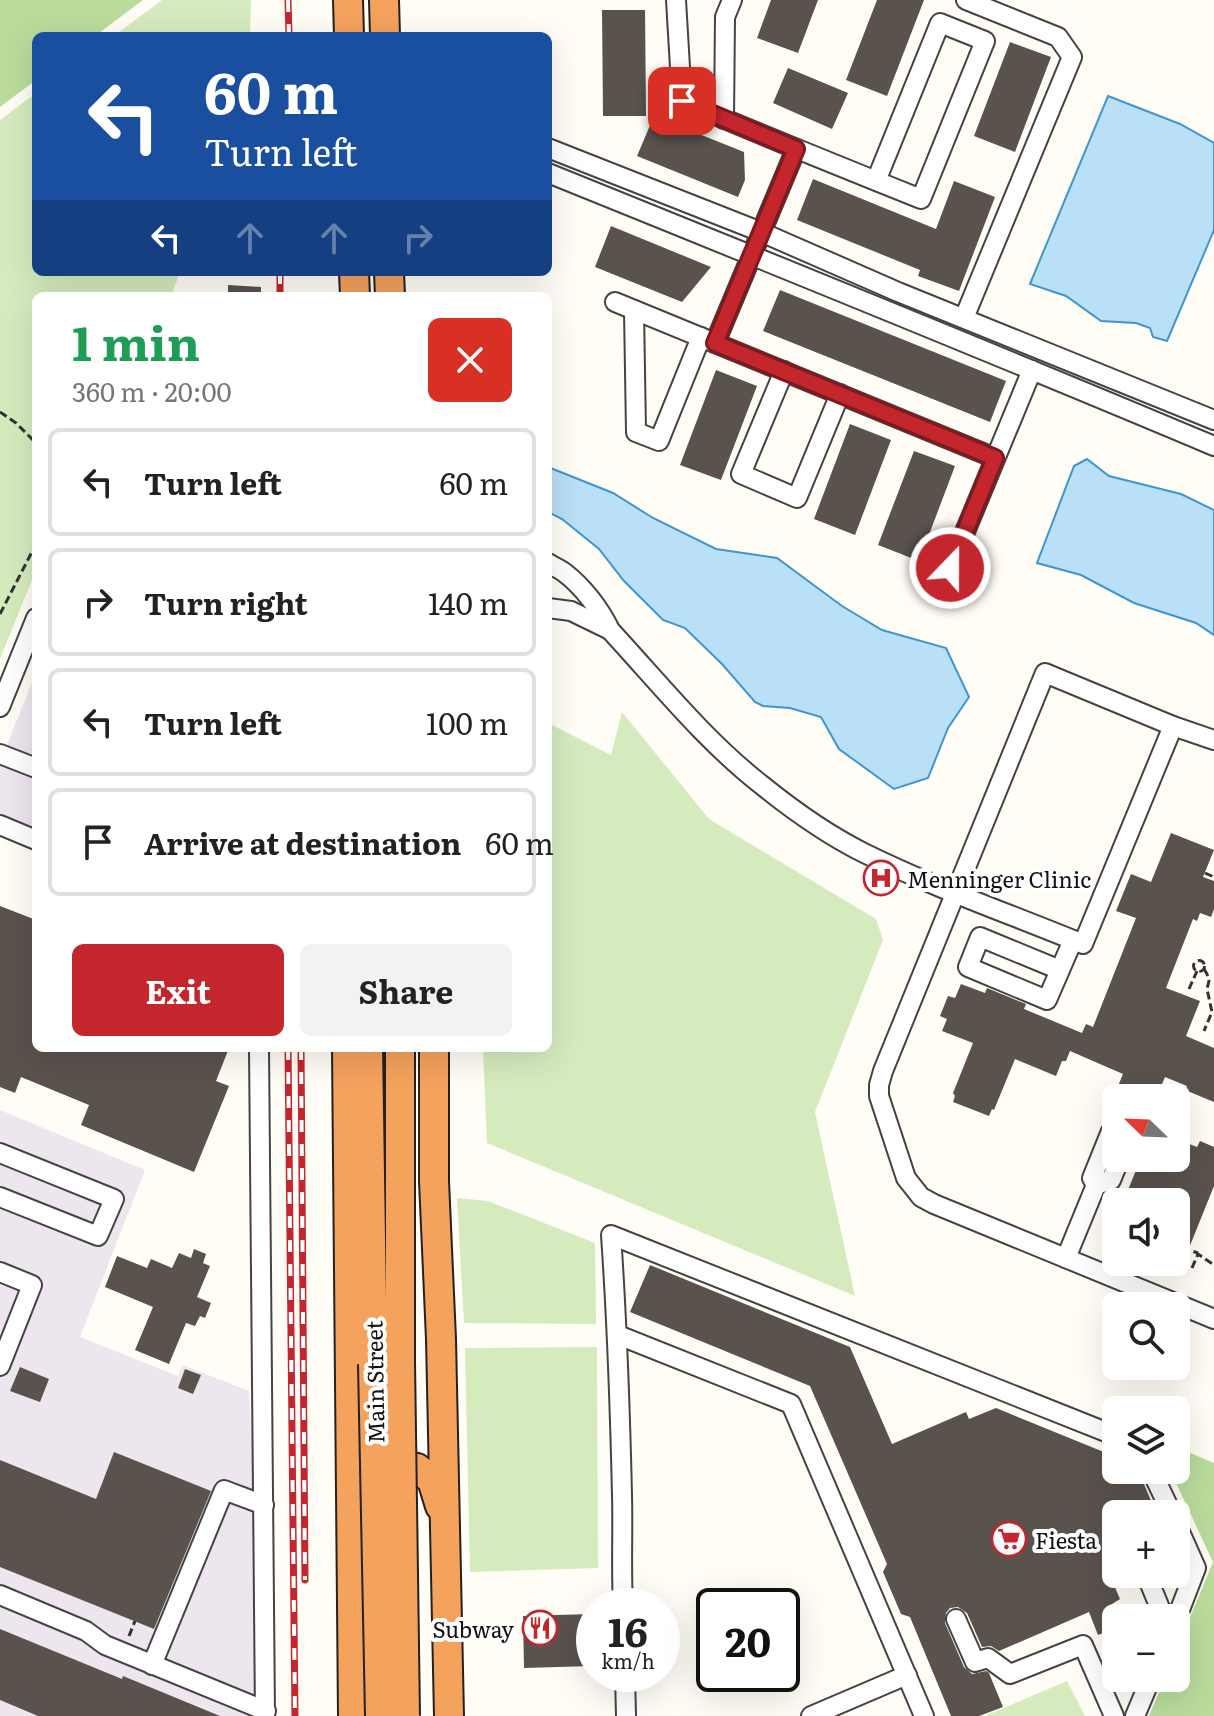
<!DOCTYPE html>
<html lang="en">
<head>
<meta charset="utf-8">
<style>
	:root { --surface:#fff; --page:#f2f2f2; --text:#222; --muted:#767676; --line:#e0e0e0; --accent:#c4262e }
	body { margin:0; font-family:Literata,serif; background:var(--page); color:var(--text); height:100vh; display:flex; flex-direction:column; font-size:30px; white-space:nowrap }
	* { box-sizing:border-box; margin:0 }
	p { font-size:26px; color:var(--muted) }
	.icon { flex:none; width:44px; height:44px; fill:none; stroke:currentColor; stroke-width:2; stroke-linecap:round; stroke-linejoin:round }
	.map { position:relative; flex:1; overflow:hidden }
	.side { position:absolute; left:32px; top:292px; width:520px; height:760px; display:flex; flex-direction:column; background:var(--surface); border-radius:12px; box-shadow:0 8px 32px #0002 }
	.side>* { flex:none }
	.top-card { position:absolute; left:32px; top:32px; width:520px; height:244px; border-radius:12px; box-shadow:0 8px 32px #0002; background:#1a4fa0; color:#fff; overflow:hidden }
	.needle { width:52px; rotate:293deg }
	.controls { position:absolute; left:1102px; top:1084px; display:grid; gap:16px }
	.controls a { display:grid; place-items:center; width:88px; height:88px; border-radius:12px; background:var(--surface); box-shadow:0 8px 32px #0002; font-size:40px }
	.speed { position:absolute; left:576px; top:1588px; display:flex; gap:16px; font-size:40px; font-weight:700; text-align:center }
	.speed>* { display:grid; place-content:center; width:104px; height:104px; border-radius:50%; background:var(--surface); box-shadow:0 8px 32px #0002; line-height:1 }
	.speed small { font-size:20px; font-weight:400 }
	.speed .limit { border:4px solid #111; border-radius:12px; background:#fff; color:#111 }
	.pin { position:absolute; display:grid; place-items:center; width:68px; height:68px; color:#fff; margin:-34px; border-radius:16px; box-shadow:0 4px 12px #0006 }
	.me { position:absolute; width:88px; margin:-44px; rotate:22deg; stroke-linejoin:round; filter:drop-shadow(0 0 6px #0008) }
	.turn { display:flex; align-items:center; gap:28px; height:168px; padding:0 40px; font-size:36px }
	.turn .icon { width:104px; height:104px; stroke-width:2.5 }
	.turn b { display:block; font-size:56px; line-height:68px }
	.lanes { display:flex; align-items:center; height:76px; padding:0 40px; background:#0003; justify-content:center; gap:40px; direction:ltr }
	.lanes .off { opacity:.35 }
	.round { display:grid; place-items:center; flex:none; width:84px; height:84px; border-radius:12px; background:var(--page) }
	.head { display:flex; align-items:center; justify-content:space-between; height:136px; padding:0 40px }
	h1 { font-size:48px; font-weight:700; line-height:60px; color:#1e9e55 }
	.cta { display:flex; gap:16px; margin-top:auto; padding:16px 40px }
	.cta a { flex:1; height:92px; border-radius:12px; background:var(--accent); color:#fff; font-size:32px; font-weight:700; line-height:92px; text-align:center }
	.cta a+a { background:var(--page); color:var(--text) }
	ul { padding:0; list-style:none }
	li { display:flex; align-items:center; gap:24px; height:108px; margin:0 16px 12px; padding:0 24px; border:4px solid var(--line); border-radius:12px }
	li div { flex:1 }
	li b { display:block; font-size:30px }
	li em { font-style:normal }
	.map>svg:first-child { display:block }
</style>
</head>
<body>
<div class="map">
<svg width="1214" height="1716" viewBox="0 0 1214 1716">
	<rect width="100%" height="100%" fill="#fffdf5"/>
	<g fill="#eee6ef">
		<polygon points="36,673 36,835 0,820 0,762"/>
		<polygon points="0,1110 145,1170 80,1337 178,1376 183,1365 249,1391 252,1441 260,1665 257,1694 249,1716 0,1716"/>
	</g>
	<g fill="#d5ebbd">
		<polygon points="162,0 251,0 250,36 114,36"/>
		<polygon points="36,93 36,272 180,272 171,296 36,296 36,570 0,659 0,120"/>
		<polygon points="622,712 709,819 876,919 883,940 815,1112 855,1296 487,1143 483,1048 548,1048 548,723 611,755"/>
		<polygon points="457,1198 488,1201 595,1243 596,1324 464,1323"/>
		<polygon points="597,1347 598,1568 470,1572 465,1348"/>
		<polygon points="1067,1681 1085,1716 985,1716"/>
	</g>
	<g fill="#b9dc9c">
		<polygon points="0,0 143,0 95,36 36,36 36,80 0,107"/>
		<polygon points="1176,1447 1214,1463 1214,1716 1149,1716 1165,1678 1176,1678 1176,1651 1213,1562 1170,1470 1176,1470"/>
	</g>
	<g fill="#b9e0f7" stroke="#3f96cf" stroke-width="2">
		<polygon points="1108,96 1180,124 1214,143 1214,230 1167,341 1153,337 1150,328 1136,323 1101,321 1066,296 1030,284"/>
		<polygon points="1087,459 1109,476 1181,494 1214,510 1214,635 1196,623 1134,603 1081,575 1037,563 1074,466"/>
		<polygon points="548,467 613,493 653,518 716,549 777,558 842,606 882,630 946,648 969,697 948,728 928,778 894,789 839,749 821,717 790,708 763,706 755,702 722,664 685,628 663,620 624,581 599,549 562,519 548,512"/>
	</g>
	<g fill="#5a524d">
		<polygon points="771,0 818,0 798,53 757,38"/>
		<polygon points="877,0 924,0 887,96 846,80"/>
		<polygon points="602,10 645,10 646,116 603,116"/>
		<polygon points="1010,42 1051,57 1015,152 974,136"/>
		<polygon points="788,68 848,93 832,129 773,103"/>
		<polygon points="654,116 744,152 745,180 738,197 637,156"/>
		<polygon points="813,179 936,229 954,181 995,197 959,291 918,276 920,270 797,220"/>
		<polygon points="611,226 711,267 682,302 595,267"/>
		<polygon points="228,285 261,287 261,296 228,296"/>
		<polygon points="780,290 1006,381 990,422 763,331"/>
		<polygon points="716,370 757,386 721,480 680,465"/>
		<polygon points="850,424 891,440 855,535 814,519"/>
		<polygon points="914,451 955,466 919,561 878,545"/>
		<polygon points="1171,833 1214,850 1203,877 1214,881 1214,909 1211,917 1200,913 1197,921 1193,919 1166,988 1200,1001 1186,1036 1214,1048 1214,1102 1185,1090 1187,1086 1165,1077 1156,1098 1113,1098 1123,1074 1070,1051 1066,1061 1062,1061 1056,1076 1015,1059 994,1110 992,1109 989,1116 953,1102 955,1096 953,1093 973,1043 942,1031 947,1019 940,1016 948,996 955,998 961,984 985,993 987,988 1026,1004 1024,1009 1082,1033 1086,1024 1093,1027 1136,918 1116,911 1131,874 1151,882"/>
		<polygon points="0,906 36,920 36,1048 229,1048 216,1081 229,1086 194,1172 81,1125 89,1105 21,1077 15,1093 0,1087"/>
		<polygon points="1176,1139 1197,1147 1200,1141 1214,1147 1214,1186 1189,1248 1176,1243 1176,1202 1129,1202 1133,1192 1128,1190 1141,1158 1163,1167 1167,1158 1176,1158"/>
		<polygon points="194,1249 206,1254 203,1263 210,1266 197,1297 211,1303 205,1318 200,1316 195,1326 186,1323 169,1364 135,1350 153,1307 105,1287 117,1256 147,1268 151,1259 172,1268 179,1253 191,1258"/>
		<polygon points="650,1265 850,1347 892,1444 966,1412 969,1419 996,1408 1116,1457 1116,1470 1138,1470 1152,1503 1126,1514 1116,1514 1116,1518 1105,1523 1116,1549 1116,1576 1111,1578 1120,1599 1112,1604 1116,1615 1116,1628 1098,1635 1089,1612 999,1651 991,1646 982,1647 967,1613 958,1607 950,1608 946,1613 945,1623 964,1667 972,1674 986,1671 989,1673 1003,1707 979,1716 951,1716 910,1617 901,1614 883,1572 887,1564 810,1386 630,1312"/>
		<polygon points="20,1367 49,1379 40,1402 10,1391"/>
		<polygon points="185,1369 201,1375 193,1394 178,1388"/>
		<polygon points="114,1452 211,1491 154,1629 0,1567 0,1460 96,1499"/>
		<polygon points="592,1614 593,1666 524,1668 523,1616"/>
		<polygon points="0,1629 122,1679 123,1676 220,1716 38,1716 0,1700"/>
	</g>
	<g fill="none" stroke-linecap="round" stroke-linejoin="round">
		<g stroke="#444" stroke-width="22">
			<g id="minor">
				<path d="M 676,0 L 682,101 C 761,135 841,167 921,199 L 985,41 L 940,23 L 876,181"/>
				<polyline points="724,119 725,17 732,0"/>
				<polyline points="548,148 761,232 898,292 1214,420"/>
				<path d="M 548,173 C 771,263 993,353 1214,446"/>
				<polyline points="615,302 995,458"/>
				<polyline points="634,310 636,432 659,441 701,337"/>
				<polyline points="964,318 1072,57 1058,37 966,0"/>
				<polyline points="715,343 796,149"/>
				<polyline points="784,371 741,474 797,498 840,394"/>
				<path d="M 548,563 C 554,567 560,569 565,573 C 583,587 600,609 610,630 C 659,683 705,741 763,786 C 794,811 828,835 864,853 C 935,888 1010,914 1083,944 L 1173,726"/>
				<polyline points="950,568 1032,370"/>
				<polyline points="548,608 571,611 610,630"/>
				<polyline points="0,707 36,618"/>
				<polyline points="1214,740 1173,726 1045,673 883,1071 879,1085 879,1096 906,1178 921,1197 934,1204 1214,1319"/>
				<polyline points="0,754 36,768"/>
				<polyline points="0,825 36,840"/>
				<polyline points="1060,970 980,937 968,967 1047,1000 1073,940"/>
				<polyline points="259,1048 265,1716"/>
				<polyline points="0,1153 114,1199 98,1236 0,1197"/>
				<polyline points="1096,1185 1092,1178 1111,1131"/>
				<polyline points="1066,1258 1096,1185 1111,1180 1120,1158"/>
				<polyline points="0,1272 32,1285 0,1366"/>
				<polyline points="618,1335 791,1404 924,1716"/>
				<polyline points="1151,1470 1172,1514"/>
				<polyline points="1176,1523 1196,1568 1176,1620"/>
				<polyline points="1146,1574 1164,1618"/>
				<polyline points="0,1595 86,1631 105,1645 266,1711"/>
				<path d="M 623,1606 C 621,1569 623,1532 622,1495 C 620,1408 617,1321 611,1235 L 1116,1436"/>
				<polyline points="956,1619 975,1662 988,1658 1010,1674 1083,1645 1114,1716"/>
				<polyline points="152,1665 224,1490 264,1505"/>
				<polyline points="625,1674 626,1716"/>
				<polyline points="811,1716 907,1675"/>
				<polyline points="1135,1716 1151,1678"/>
			</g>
		</g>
		<g stroke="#222" stroke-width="32">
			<g id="highway">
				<polyline points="348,0 349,36"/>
				<polyline points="384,0 385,36"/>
				<polyline points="354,272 355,296"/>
				<polyline points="389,272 390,296"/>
				<polyline points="347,1048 353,1716"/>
				<polyline points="368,1048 373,1364"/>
				<polyline points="400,1048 400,1361"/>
				<polyline points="434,1048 434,1181 441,1339 449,1716"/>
				<polyline points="379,1472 397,1464 417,1468 432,1480 440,1506"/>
			</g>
		</g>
		<g stroke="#333" stroke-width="3" stroke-dasharray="8 4" stroke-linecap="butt">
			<polyline points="0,412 16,423 36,443"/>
			<polyline points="0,614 36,544"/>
			<polyline points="1205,873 1214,877"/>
			<circle cx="1199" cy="966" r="5.5"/>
			<polyline points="1204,969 1207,974 1209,981 1207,989 1212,1012 1204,1031"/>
			<polyline points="1189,989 1197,971"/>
			<polyline points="1180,1264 1186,1249 1198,1253"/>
			<polyline points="1192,1268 1198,1254 1214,1265"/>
			<polyline points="129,1636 135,1621"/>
		</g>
		<use href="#minor" stroke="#fff" stroke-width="18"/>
		<use href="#highway" stroke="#f5a25d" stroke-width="28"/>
		<g stroke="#c4262e" stroke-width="7">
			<g id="rail">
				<polyline points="288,0 289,36"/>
				<polyline points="280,272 280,296"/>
				<polyline points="288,1048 295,1716"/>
				<polyline points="301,1048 305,1580"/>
			</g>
		</g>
		<use href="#rail" stroke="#fff" stroke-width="4" stroke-dasharray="12" stroke-linecap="butt"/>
		<g stroke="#222" stroke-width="32" stroke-linecap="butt">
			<g id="highway-bridge">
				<polyline points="400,1361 405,1716"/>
				<polyline points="373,1364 380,1716"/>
			</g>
		</g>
		<use href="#highway-bridge" stroke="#f5a25d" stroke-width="28"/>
	</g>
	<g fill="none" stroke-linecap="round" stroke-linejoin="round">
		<g stroke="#7f191e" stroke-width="20">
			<polyline id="route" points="682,101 796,149 715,343 995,458 950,568"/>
		</g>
		<use href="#route" stroke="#c4262e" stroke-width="14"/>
	</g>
	<defs>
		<g id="hospital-ring" transform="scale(1.8)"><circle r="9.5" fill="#fff" stroke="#c4262e" stroke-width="1.5"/><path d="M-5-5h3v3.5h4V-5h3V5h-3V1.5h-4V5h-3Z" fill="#c4262e"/></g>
		<g id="supermarket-ring" transform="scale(1.8)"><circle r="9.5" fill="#fff" stroke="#c4262e" stroke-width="1.5"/><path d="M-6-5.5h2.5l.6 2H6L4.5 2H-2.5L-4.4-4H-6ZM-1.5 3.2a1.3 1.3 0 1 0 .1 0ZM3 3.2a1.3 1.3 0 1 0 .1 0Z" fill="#c4262e"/></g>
		<g id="restaurant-ring" transform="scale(1.8)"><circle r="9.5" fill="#fff" stroke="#c4262e" stroke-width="1.5"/><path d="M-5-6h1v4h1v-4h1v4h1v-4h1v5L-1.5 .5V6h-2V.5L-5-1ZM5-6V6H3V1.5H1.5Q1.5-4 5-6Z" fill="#c4262e"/></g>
	</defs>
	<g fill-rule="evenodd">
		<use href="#hospital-ring" x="881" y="878"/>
		<use href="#supermarket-ring" x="1009" y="1539"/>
		<use href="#restaurant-ring" x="540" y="1628"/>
	</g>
	<g text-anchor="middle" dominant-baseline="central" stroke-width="8" stroke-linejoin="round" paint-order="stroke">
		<g font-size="22" fill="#111" stroke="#fff" text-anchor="start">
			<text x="907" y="878">Menninger Clinic</text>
			<text x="1035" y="1539">Fiesta</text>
			<text x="514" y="1628" text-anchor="end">Subway</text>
		</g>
		<g font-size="22" fill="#111" stroke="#fff">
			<text transform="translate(374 1382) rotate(-91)">Main Street</text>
		</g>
	</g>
</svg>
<div class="controls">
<a><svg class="needle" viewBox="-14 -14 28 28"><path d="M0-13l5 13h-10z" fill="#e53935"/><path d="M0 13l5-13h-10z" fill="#767676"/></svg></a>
<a><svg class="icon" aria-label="sound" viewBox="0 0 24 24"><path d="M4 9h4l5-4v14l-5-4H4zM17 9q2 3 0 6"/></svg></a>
<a><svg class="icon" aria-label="search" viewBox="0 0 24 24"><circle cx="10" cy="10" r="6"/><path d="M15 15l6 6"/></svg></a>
<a><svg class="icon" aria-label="layers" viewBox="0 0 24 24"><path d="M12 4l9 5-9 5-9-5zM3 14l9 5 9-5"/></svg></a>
<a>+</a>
<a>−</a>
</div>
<div class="speed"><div>16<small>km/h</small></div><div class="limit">20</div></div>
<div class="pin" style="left:682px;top:101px;background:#d93025"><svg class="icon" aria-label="arrive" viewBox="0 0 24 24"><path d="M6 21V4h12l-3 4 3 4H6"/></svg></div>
<svg class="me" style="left:950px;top:568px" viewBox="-20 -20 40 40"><circle r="17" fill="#c4262e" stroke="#fff" stroke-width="3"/><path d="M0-11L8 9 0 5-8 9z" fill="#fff"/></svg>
<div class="top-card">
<div class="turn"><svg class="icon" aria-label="left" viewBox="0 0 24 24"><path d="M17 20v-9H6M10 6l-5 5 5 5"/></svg><div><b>60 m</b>Turn left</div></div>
<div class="lanes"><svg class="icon" aria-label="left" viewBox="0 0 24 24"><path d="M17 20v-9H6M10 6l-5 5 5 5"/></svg><svg class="icon off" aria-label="ahead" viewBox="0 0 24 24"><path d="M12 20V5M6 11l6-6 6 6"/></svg><svg class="icon off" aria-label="ahead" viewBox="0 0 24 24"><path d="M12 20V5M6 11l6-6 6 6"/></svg><svg class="icon off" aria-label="right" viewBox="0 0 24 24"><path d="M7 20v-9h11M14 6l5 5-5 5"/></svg></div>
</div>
<section class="side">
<div class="head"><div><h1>1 min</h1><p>360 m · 20:00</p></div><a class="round" style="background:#d93025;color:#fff"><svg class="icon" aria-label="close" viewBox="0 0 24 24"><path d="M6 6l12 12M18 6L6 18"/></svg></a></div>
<ul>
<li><svg class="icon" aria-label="left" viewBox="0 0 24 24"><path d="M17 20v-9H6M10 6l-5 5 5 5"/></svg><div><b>Turn left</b></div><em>60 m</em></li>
<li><svg class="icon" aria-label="right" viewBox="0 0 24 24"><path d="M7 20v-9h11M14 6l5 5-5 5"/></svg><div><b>Turn right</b></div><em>140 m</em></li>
<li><svg class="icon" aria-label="left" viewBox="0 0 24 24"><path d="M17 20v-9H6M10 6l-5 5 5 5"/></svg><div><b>Turn left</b></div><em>100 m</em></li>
<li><svg class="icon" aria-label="arrive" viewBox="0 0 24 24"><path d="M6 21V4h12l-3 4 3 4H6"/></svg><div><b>Arrive at destination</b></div><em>60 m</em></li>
</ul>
<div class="cta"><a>Exit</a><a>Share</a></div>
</section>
</div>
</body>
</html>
